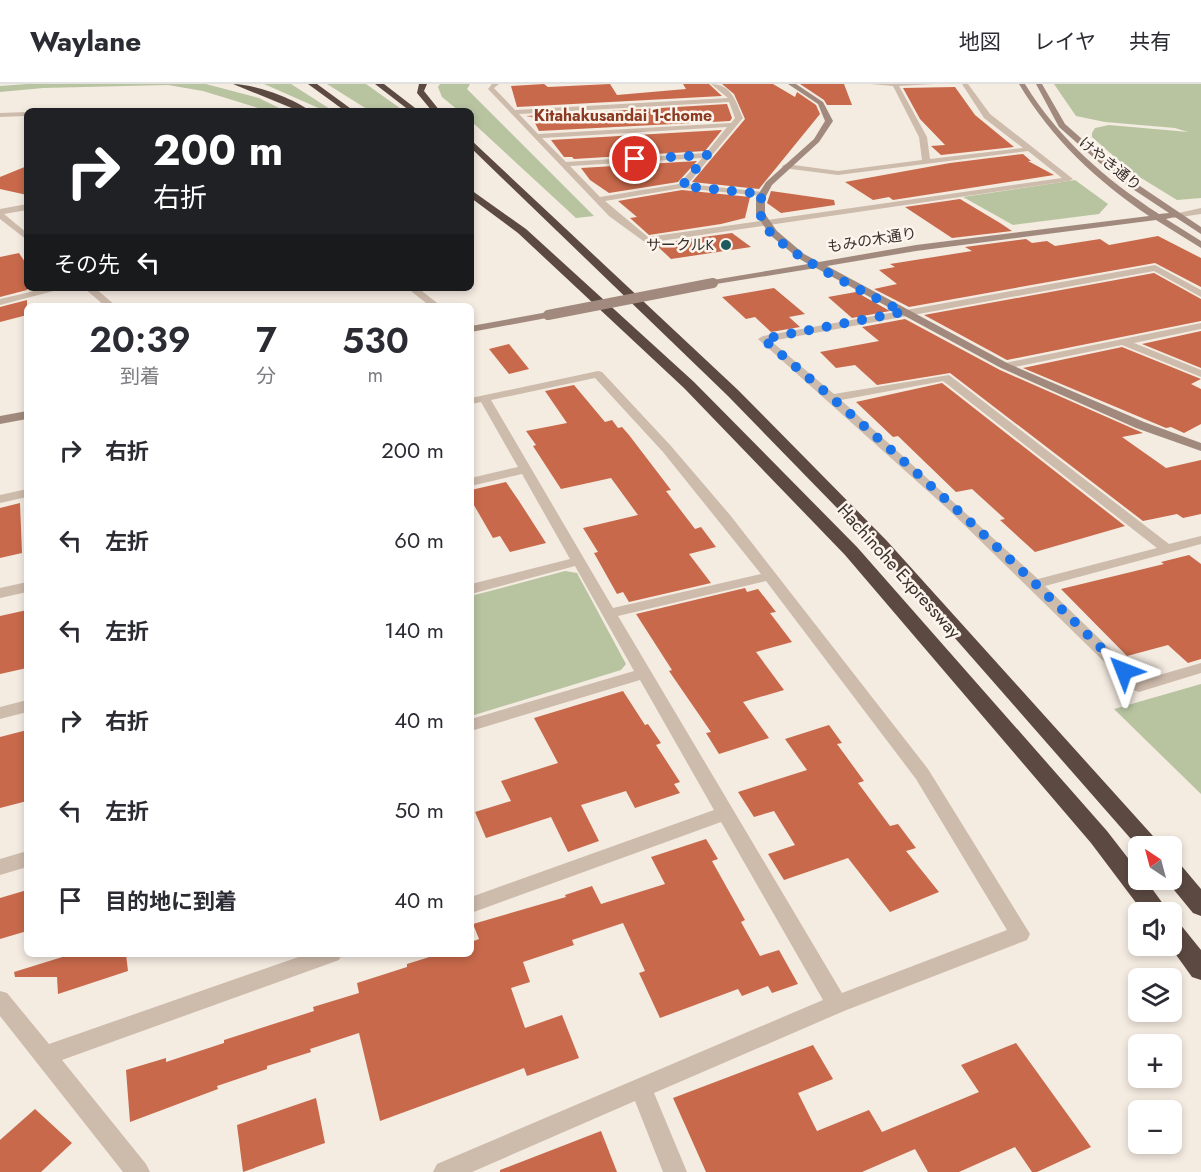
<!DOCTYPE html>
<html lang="ja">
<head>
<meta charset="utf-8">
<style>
	:root { --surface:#fff; --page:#f7f7f7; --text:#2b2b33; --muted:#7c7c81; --line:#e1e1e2 }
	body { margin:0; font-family:Jost,"Noto Sans JP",sans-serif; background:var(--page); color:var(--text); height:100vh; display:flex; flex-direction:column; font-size:22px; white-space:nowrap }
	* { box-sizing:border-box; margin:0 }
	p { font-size:20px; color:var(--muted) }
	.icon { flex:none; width:33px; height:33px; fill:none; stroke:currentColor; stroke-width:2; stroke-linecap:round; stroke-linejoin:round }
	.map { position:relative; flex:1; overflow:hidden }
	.sheet { position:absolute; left:24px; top:219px; width:450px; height:654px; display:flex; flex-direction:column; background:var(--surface); border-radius:9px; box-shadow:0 3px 9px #0003 }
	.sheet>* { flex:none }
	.top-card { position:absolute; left:24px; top:24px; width:450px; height:183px; border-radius:9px; box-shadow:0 3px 9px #0003; background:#202124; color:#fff; overflow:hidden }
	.needle { width:39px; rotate:324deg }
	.controls { position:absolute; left:1128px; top:752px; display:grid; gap:12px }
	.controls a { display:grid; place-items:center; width:54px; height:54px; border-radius:9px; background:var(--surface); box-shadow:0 3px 9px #0003; font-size:30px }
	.pin { position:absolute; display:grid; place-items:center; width:51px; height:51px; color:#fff; margin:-26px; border:3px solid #fff; border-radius:50%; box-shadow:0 2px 6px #0007 }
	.me { position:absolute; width:66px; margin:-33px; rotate:315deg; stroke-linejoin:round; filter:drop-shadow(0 0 4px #0008) }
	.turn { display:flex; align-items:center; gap:21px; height:126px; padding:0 30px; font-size:27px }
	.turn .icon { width:78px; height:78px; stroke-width:2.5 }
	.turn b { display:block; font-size:42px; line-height:51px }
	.then { display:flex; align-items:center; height:57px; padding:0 30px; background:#0003; gap:12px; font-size:22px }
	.eta { display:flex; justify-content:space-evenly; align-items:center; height:102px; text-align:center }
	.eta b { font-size:36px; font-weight:600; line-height:42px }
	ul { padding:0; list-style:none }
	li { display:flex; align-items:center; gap:18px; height:90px; padding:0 30px }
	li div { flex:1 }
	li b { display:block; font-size:22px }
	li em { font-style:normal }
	header { display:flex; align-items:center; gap:36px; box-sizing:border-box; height:84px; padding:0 30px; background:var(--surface); border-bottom:2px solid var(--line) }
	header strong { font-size:28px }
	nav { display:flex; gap:33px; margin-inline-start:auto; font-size:21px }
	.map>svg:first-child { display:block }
</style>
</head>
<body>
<header>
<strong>Waylane</strong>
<nav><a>地図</a><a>レイヤ</a><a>共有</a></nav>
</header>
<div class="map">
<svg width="1201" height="1088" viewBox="0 0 1201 1088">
	<rect width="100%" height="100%" fill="#f4ebe1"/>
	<g fill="#b8c4a0">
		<polygon points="27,0 206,0 259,14 285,27 268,27 203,7 168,1 43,4 0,8 0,2"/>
		<polygon points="264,0 291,0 330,25 323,26"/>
		<polygon points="327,0 366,0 404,27 370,27"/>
		<polygon points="440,0 470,0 467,5 594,132 576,134 471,37 471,27 459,27 442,13 438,3"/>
		<polygon points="1054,0 1201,0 1201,114 1177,116 1133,89 1092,53 1092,49 1095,44 1109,41 1188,48 1175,44 1105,38 1076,32"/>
		<polygon points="1075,96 1108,120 1099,130 1013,141 963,113"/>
		<polygon points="565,487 577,489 626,580 621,586 471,632 471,512"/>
		<polygon points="1201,600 1201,710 1114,625"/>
	</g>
	<g fill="#c8694b">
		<polygon points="544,0 548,3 610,0 617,11 686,5 683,0 709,0 722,12 517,23 511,2"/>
		<polygon points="722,0 773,0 795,13 797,8 816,21 820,30 759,105 692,98 745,35 734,10"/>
		<polygon points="800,0 844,0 852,21 827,21 824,16"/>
		<polygon points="955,3 975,31 1014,63 941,71 931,62 945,61 920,35 903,4"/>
		<polygon points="727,20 732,34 730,37 539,47 532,33 526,32"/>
		<polygon points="722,46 705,67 574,75 572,73 564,73 551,56"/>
		<polygon points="1023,70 1031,77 1028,77 1054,91 893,116 889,113 873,116 845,98 950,79"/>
		<polygon points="697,77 678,98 609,109 590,96 581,84"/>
		<polygon points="27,82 27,111 0,105 0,93"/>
		<polygon points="682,106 750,113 745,134 721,140 649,151 630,134 637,133 618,117"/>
		<polygon points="771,107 834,116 835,121 781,129 767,119"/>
		<polygon points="960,115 1000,139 1012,147 952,154 905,123"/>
		<polygon points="732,149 751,163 671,175 655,160"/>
		<polygon points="1158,152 1201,174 1201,203 1155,179 909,223 874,205 897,200 879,186 895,183 890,180 972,167 965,163 1026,155 1032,159 1047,157 1055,162 1100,155 1109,161"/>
		<polygon points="19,169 27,181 27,206 0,213 0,173"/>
		<polygon points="1154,189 1201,215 1201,237 1007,276 924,231"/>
		<polygon points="774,204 805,230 789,233 800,243 771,248 755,233 746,235 722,213"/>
		<polygon points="856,208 890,227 852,234 828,213"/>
		<polygon points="27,216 27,231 0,238 0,223"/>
		<polygon points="905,235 1000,286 1143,349 1122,353 1166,384 1201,376 1201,430 1183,434 1177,430 1143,437 950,289 877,301 855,281 836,284 820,268 879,257 862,243"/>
		<polygon points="1201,247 1201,284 1142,260"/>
		<polygon points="509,260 529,285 509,290 489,265"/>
		<polygon points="1122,263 1201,295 1191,300 1201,305 1201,340 1184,349 1171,343 1166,344 1023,284"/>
		<polygon points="942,299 1125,442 1035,468 1000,436 1005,435 972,405 956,408 898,352 893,353 856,318"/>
		<polygon points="574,301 605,338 612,336 618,344 622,343 629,351 671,406 666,407 695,445 701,443 716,463 689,470 711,499 629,518 623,508 617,510 594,469 598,468 583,444 638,431 611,394 561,405 533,362 536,361 526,347 567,339 545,307"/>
		<polygon points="506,398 519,417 546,459 510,468 500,452 493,454 471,416 471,406"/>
		<polygon points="20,419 22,469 0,474 0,424"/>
		<polygon points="1189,471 1201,480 1201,575 1188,579 1168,561 1127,572 1061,505 1164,480 1161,478"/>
		<polygon points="745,504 747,508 758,505 776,528 770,529 792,558 756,568 784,606 743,618 769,654 719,670 706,649 711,648 669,587 672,586 636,530"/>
		<polygon points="27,526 27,584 0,590 0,532"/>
		<polygon points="623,607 645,641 648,640 661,659 656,661 680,698 674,700 680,709 635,724 626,707 581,721 599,757 568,768 551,733 486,754 475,728 511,717 501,697 558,679 534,634"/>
		<polygon points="829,641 842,659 837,660 864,697 858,699 890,742 898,740 916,764 906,767 939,808 890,828 848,774 784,796 768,770 795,761 774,727 754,733 738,708 807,686 785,655"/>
		<polygon points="27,646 27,717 0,724 0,653"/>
		<polygon points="706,755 718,775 712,777 745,836 741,838 760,872 779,866 798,900 772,909 768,902 742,912 738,905 660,934 639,889 645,887 623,839 572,856 574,861 523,878 530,898 511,904 525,944 562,931 579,974 527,992 524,984 380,1037 359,949 310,965 311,968 267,982 267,985 217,1002 218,1005 130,1038 126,986 166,974 166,978 224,959 224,956 314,927 313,923 359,909 357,899 407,883 407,880 439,870 471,870 471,858 479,855 473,840 566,813 565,811 592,802 601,820 665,800 651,773"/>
		<polygon points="27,806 27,847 0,855 0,814"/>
		<polygon points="72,870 126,870 128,887 58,910 57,893 15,893 14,888"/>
		<polygon points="1016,959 1091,1063 1037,1088 1032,1088 1015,1063 959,1088 928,1088 915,1065 862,1088 706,1088 673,1014 813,961 833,995 798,1009 817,1047 869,1026 882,1048 979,1008 961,981"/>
		<polygon points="316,1014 325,1059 243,1088 237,1041"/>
		<polygon points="35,1025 72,1059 41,1088 0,1088 0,1056"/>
		<polygon points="601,1047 617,1088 500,1088 500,1086"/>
	</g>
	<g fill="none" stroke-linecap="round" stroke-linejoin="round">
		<g fill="#cdbbac" fill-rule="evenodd">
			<path d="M 492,0 L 499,0 L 494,4 L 515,26 L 728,14 L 711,0 C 732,0 736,18 743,34 L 688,100 L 763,108 L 767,110 L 763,112 L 682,104 L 605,117 L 648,153 L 1062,94 L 1028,67 L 838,91 L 783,84 L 782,82 L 786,80 L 838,87 L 922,76 L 919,53 L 893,2 L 871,0 L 934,0 L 899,2 L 927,53 L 930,75 L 1023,64 L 984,34 L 962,0 L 968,0 L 990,30 L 1073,95 L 1069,97 L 646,159 L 609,132 L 488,5 ZM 729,18 L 735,34 L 731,39 L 538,50 L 519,30 ZM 727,43 L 706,69 L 566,78 L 542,54 ZM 702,74 L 679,100 L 600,113 L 570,82 Z"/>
			<polygon points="27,28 27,32 0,33 0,29"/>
			<polygon points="27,120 27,126 4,130 27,149 27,156 0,135 0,125"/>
			<polygon points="1201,124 1201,130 1174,134 1170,131"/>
			<path d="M 1155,181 L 1201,206 L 1201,213 L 1154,187 L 771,257 L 834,310 L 949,291 L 1169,460 L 1201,452 L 1201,460 L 1045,502 L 1142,596 L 1201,579 L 1201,589 L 1139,608 L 1133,606 L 950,427 L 758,255 L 763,252 ZM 943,297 L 1157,464 L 1038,495 L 841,316 Z"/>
			<polygon points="47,204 65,204 0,221 0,215"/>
			<polygon points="84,204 95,204 116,222 105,222"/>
			<polygon points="407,204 418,204 441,222 430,222"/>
			<polygon points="1201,239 1201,245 1134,259 1201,286 1201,293 1122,261 1005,285 1000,282 1005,279"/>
			<path d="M 598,287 L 602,288 L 671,362 L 730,431 L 928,685 L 1030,850 L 1027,856 L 844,927 L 654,1009 L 687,1088 L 663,1088 L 635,1017 L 472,1088 L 433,1088 L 437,1080 L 823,916 L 721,738 L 471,829 L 471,813 L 714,726 L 640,596 L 471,647 L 471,635 L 634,587 L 575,482 L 471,510 L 471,500 L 570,475 L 522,390 L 471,402 L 471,394 L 518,383 L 481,318 L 471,320 L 471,314 ZM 595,294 L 663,368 L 761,490 L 613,524 L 491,316 ZM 766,497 L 916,695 L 1007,846 L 842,909 L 618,532 Z"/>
			<polygon points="27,405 27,413 0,419 0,411"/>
			<polygon points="27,498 27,508 0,514 0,504"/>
			<polygon points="27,616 27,628 0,635 0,623"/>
			<polygon points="27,767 27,783 0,791 0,775"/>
			<polygon points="307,870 342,870 339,876 62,976 146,1080 150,1088 123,1088 0,932 0,907 7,909 49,960"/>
		</g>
		<g fill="#a18a7d" fill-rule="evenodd">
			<path d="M 788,0 L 796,0 L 823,18 L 833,37 L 819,58 L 772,101 L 765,114 L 765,130 L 777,147 L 804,170 L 819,178 L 916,161 L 1149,132 C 1096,96 1052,55 1019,0 L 1025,0 C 1059,55 1105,95 1159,130 L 1169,129 L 1119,96 L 1059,43 L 1036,0 L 1042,0 L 1065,40 L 1090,62 L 1125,92 L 1201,143 L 1201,150 L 1175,133 L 1166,135 L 1201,157 L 1201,164 L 1156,136 L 916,167 L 827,182 L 1009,280 L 1144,338 L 1201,359 L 1201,367 L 1136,344 L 1001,284 L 816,184 L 710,201 L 708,199 L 713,196 L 808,180 L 798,174 L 770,151 L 756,130 L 756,114 L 766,98 L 814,55 L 825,37 L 818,20 Z"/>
			<polygon points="548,228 553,231 552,233 471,248 471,242"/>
			<polygon points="27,327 27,335 0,340 0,332"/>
		</g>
		<g fill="#5c4a42" fill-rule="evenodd">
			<path d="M 233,0 C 254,0 293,14 310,27 L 299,27 Z"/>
			<polygon points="308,0 317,0 354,27 345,27"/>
			<polygon points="375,0 384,0 419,27 410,27"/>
			<polygon points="419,0 427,0 424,7 440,27 432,27 417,9"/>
			<polygon points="471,56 738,306 887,457 1162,762 1138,763 875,463 728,312 471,64"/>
			<polygon points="471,106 526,145 694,298 857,463 1107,747 1138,787 1138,795 1145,795 1169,828 1143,828 1091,759 845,471 684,304 518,149 471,114"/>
			<polygon points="1172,778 1180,780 1201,805 1201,832 1193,829 1165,795 1172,795"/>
			<polygon points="1172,837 1180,840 1201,866 1201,896 1192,893 1169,861 1172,861"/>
		</g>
		<polyline stroke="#a18a7d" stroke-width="10" points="548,231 713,199"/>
	</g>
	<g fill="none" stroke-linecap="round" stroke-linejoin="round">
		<path stroke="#1a73e8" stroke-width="10" stroke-dasharray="0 18" d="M 635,75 L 707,71 L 682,102 L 763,110 C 756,123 761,138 770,148 C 798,178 866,208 903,228 L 763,255 C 888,360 1009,471 1124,587"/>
	</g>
	<circle fill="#1f5a5e" stroke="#fbf5ee" stroke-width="2" cx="726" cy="161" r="6"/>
	<g text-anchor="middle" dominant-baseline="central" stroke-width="5" stroke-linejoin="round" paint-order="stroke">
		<g font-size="15" fill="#3b302b" stroke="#fbf5ee">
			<text transform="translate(1110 80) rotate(39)">けやき通り</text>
			<text transform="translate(872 156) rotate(-9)">もみの木通り</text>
		</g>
		<g font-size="15" fill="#3b302b" stroke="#fbf5ee" text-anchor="end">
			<text x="714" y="161">サークルK</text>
		</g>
		<g font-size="16" font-weight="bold" fill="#8c3b22" stroke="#fbf5ee">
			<text x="623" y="31">Kitahakusandai 1-chome</text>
		</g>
		<g font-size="18" fill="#3b302b" stroke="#fbf5ee">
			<text transform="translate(899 487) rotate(48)">Hachinohe Expressway</text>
		</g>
	</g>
</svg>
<div class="controls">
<a><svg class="needle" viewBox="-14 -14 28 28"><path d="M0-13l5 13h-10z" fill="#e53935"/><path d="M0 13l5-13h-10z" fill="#7c7c81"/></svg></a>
<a><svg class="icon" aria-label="sound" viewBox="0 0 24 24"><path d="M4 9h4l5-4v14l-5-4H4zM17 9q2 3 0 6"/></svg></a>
<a><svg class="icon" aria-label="layers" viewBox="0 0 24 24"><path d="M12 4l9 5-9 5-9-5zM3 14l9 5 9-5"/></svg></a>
<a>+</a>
<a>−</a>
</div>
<div class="pin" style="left:635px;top:75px;background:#d93025"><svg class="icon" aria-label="arrive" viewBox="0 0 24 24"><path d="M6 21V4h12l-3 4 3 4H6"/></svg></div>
<svg class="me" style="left:1124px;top:587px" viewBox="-20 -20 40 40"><path d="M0-17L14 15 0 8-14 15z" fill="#1a73e8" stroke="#fff" stroke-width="4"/></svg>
<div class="top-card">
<div class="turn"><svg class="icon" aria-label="right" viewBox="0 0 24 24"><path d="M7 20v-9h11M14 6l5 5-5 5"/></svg><div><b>200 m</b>右折</div></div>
<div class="then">その先<svg class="icon" aria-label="left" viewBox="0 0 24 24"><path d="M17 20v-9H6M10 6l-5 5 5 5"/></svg></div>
</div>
<section class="sheet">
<div class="eta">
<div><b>20:39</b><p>到着</p></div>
<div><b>7</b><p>分</p></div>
<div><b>530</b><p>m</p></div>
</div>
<ul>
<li><svg class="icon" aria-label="right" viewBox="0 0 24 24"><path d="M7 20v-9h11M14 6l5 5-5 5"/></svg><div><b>右折</b></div><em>200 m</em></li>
<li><svg class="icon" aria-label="left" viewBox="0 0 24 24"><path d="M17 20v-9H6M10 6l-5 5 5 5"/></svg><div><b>左折</b></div><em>60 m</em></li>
<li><svg class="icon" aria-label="left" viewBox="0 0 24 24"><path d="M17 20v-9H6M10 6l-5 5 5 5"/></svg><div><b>左折</b></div><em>140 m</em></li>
<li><svg class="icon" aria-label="right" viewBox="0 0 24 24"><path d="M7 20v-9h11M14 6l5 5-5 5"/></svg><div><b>右折</b></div><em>40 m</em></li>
<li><svg class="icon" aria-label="left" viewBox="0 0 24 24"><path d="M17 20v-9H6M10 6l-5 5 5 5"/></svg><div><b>左折</b></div><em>50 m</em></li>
<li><svg class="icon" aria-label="arrive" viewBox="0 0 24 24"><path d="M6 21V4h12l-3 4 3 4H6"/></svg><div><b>目的地に到着</b></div><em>40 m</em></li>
</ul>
</section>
</div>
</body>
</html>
